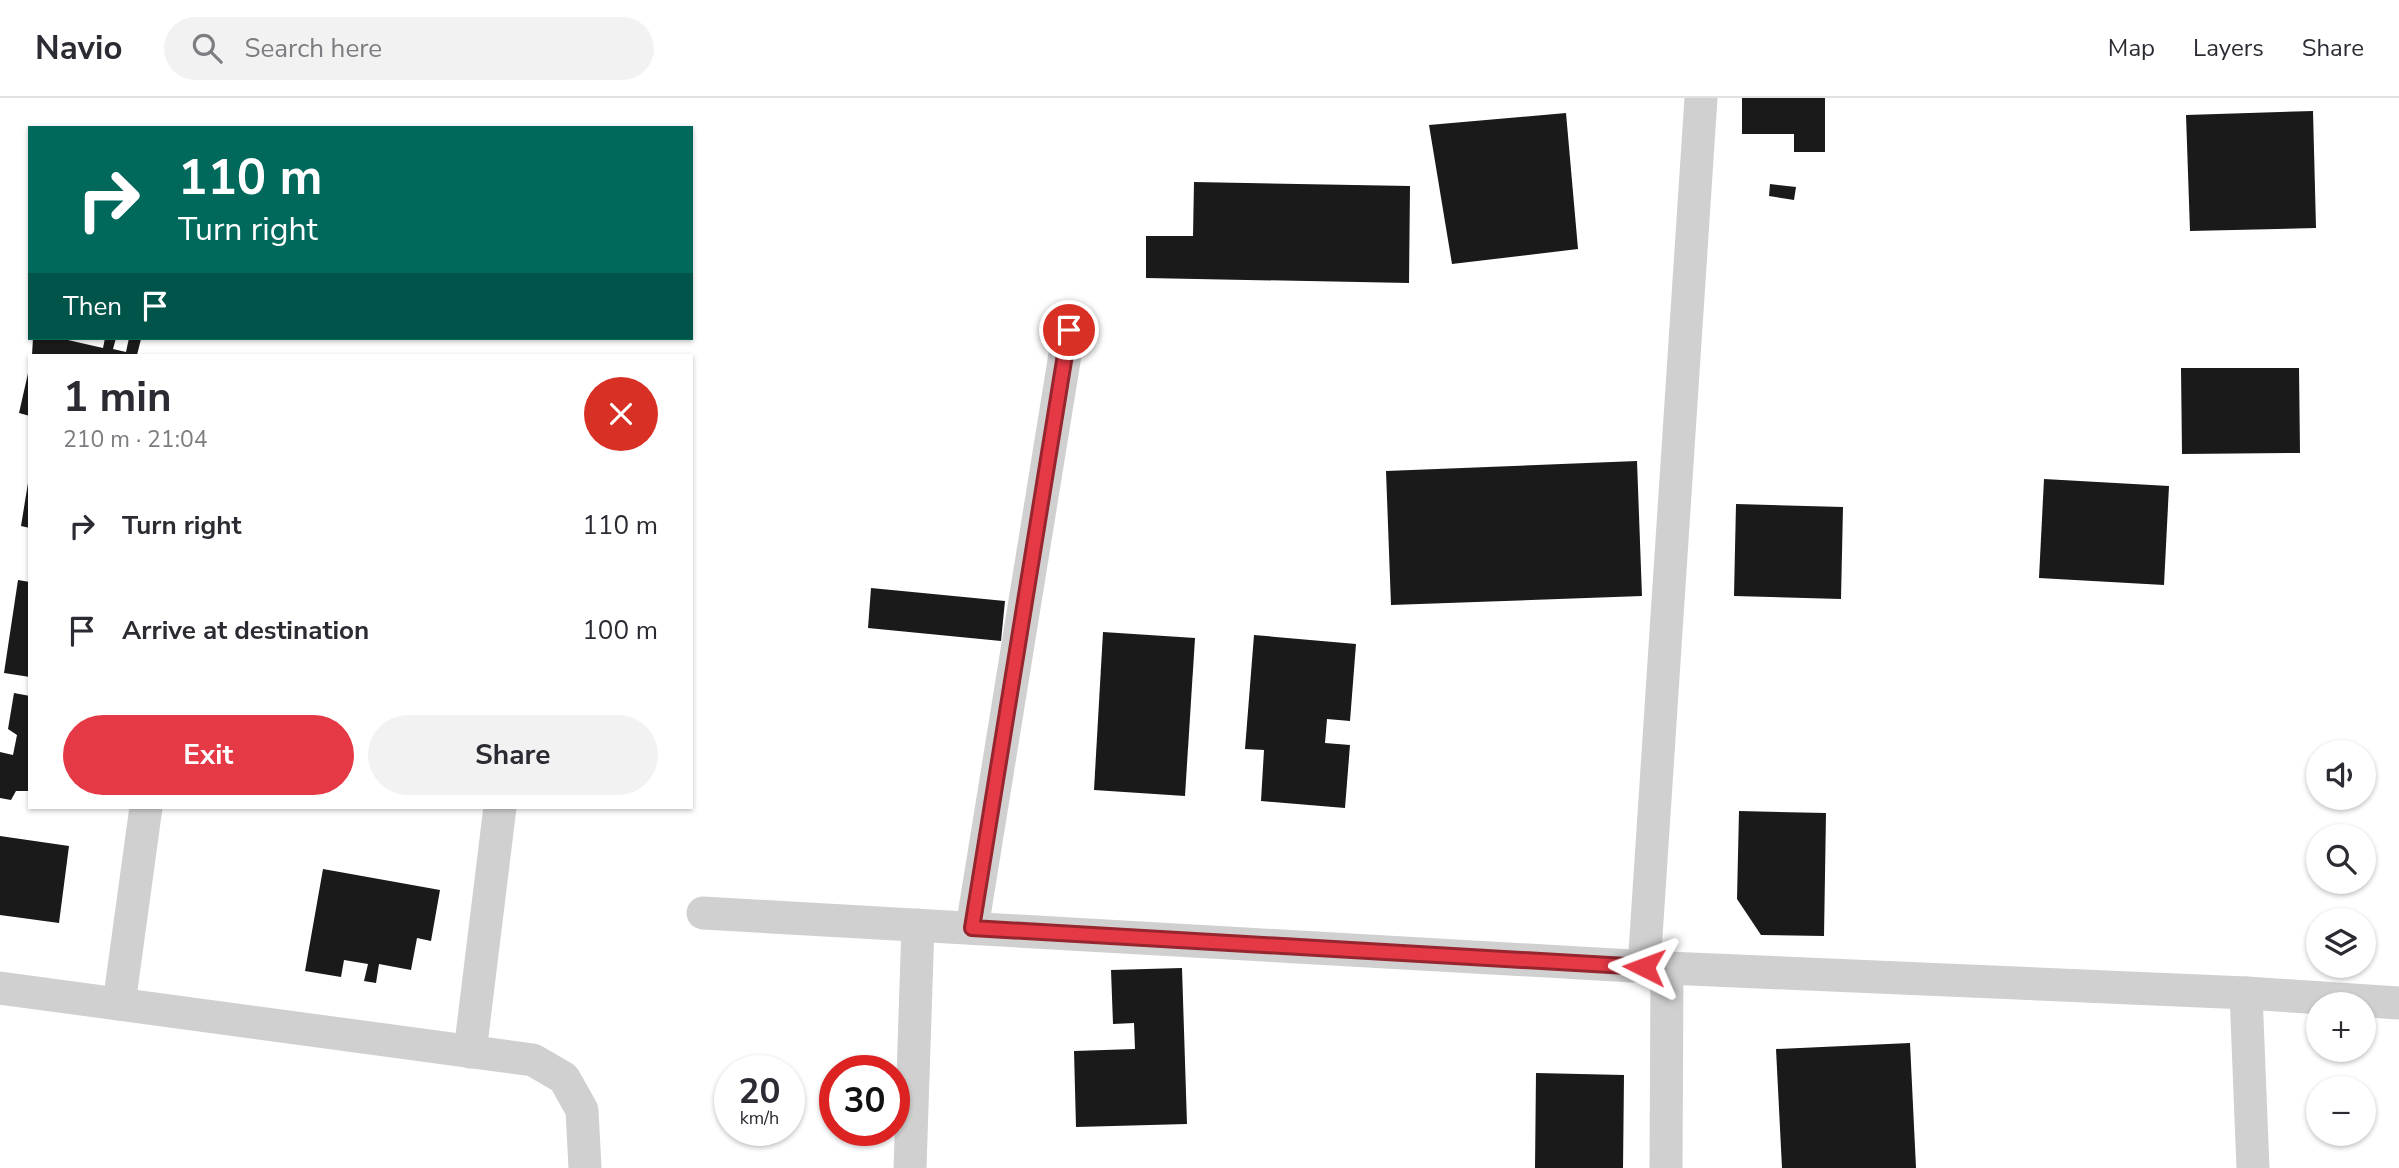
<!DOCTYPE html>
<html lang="en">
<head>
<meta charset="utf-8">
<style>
	:root { --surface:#fff; --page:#f2f2f3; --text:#2b2b33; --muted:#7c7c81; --line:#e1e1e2; --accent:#e63946 }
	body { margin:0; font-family:"Nunito Sans",sans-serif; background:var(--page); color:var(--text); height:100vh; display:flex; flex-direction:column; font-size:26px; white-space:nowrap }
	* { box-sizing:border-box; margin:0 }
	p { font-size:23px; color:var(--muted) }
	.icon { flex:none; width:38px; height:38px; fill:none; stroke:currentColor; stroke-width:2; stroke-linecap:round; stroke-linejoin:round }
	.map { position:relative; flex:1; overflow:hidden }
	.sheet { position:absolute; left:28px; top:256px; width:665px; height:455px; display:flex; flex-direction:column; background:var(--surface); border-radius:0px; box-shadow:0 2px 5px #0004 }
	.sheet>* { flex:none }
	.hud { position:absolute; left:28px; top:28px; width:665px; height:214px; border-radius:0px; box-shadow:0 2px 5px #0004; background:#00695c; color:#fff; overflow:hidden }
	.fabs { position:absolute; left:2306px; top:642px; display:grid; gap:14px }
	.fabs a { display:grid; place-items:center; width:70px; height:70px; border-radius:50%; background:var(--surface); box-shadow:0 2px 5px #0004; font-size:35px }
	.speed { position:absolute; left:714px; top:957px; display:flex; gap:14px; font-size:35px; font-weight:700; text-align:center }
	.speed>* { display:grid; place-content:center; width:91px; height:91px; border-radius:50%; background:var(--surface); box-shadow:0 2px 5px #0004; line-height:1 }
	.speed small { font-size:18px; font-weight:400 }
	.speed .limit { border:10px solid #d22; background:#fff; color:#111 }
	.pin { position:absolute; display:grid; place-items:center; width:60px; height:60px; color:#fff; margin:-30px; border:4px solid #fff; border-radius:50%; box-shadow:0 2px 7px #0007 }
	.me { position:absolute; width:77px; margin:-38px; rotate:273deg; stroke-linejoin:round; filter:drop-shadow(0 0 5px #0008) }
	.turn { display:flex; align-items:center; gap:24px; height:147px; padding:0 35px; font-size:32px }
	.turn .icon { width:91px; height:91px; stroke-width:2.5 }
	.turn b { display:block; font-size:49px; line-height:60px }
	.then { display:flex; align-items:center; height:66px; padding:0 35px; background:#0003; gap:14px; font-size:26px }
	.round { display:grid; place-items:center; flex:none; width:74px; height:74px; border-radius:37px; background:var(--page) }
	.overview { display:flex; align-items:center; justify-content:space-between; height:119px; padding:0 35px }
	h1 { font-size:42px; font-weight:700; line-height:52px }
	.button { display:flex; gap:14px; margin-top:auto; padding:14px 35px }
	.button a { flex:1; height:80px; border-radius:42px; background:var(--accent); color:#fff; font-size:28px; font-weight:700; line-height:80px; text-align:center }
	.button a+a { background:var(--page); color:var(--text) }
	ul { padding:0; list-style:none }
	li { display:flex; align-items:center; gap:21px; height:105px; padding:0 35px }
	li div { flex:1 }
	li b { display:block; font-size:26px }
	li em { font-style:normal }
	header { display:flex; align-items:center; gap:42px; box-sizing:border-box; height:98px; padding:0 35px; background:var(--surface); border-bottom:2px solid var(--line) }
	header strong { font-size:33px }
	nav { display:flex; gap:38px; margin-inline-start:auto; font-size:24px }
	.search { width:490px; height:63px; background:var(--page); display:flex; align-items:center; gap:18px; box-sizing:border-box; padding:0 24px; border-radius:38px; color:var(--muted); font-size:26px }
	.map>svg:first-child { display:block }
</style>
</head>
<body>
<header>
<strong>Navio</strong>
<div class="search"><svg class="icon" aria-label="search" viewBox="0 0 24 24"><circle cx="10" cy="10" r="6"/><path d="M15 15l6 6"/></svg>Search here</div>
<nav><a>Map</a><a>Layers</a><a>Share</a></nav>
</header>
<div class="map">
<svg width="2399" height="1070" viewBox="0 0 2399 1070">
	<rect width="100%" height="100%" fill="#fff"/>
	<g fill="#1a1a1a">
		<polygon points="1742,0 1825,0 1825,54 1794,54 1794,36 1742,36"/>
		<polygon points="2313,13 2316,130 2190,133 2186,17"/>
		<polygon points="1566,15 1578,151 1452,166 1429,27"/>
		<polygon points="1194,84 1410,88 1409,185 1146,180 1146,138 1193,138"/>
		<polygon points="1770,86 1796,89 1794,102 1769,98"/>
		<polygon points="33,240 59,240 103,250 105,240 116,240 113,251 126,254 129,240 141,241 137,257 32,257"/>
		<polygon points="2181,270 2299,270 2300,355 2182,356"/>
		<polygon points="29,271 30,271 30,318 19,315"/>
		<polygon points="1637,363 1642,498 1391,507 1386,373"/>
		<polygon points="2044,381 2169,388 2164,487 2039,480"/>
		<polygon points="28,385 30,385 30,430 21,428"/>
		<polygon points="1736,406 1843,409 1841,501 1734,498"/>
		<polygon points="18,482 30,484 30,579 4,575"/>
		<polygon points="871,490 1005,503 1001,543 868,530"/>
		<polygon points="1103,534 1195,540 1185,698 1094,692"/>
		<polygon points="1254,537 1356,546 1350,623 1327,621 1325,645 1350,647 1345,710 1261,703 1264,652 1245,651"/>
		<polygon points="14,595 30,598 30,693 16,693 11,702 0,700 0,654 13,657 17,637 8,631"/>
		<polygon points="1739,713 1826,715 1824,838 1761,837 1737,801"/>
		<polygon points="0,738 69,748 59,825 0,817"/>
		<polygon points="323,771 440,792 431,843 417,840 411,872 379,866 376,885 364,883 368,866 344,862 341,879 305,873"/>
		<polygon points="1182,870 1187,1026 1076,1029 1074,953 1135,951 1134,925 1113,926 1111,872"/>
		<polygon points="1910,945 1916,1070 1782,1070 1776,951"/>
		<polygon points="1536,975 1624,977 1623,1070 1535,1070"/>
	</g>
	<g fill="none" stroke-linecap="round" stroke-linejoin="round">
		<g stroke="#d0d0d0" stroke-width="33">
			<polyline points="703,815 1667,870 2246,895 2399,905"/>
			<polyline points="972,830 1069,232"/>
			<polyline points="1644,869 1701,0"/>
			<polyline points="0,890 533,962 564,980 582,1012 585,1070"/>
			<polyline points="2246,895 2253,1070"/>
			<polyline points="119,906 146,709"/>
			<polyline points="470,954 500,709"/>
			<polyline points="910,1070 918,827"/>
			<polyline points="1666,1070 1667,870"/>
		</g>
	</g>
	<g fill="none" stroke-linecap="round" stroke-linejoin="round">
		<g stroke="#96252e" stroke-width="18">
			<polyline id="route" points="1069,232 972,830 1644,869"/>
		</g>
		<use href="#route" stroke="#e63946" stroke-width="12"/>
	</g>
</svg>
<div class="fabs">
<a><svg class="icon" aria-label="sound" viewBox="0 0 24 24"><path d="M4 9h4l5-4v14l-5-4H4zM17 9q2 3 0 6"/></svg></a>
<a><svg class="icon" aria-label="search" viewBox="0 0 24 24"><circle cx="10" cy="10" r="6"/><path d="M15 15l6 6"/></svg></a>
<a><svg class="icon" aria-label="layers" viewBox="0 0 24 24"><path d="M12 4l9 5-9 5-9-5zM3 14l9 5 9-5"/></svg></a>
<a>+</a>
<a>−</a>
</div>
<div class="speed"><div>20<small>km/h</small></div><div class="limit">30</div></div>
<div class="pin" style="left:1069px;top:232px;background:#d93025"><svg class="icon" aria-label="arrive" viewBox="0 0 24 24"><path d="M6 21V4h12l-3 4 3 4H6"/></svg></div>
<svg class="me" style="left:1644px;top:869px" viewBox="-20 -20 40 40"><path d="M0-17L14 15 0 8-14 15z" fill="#e63946" stroke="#fff" stroke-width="4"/></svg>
<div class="hud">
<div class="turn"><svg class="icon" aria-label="right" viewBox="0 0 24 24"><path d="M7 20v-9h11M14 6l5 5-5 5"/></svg><div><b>110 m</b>Turn right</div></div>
<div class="then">Then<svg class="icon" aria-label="arrive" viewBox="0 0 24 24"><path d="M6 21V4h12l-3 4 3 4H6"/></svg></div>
</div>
<section class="sheet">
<div class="overview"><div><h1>1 min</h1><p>210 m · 21:04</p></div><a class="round" style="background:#d93025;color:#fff"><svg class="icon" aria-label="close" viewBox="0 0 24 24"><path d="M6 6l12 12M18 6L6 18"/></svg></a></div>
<ul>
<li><svg class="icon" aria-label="right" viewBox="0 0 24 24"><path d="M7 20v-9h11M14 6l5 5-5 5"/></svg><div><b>Turn right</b></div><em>110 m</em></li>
<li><svg class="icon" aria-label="arrive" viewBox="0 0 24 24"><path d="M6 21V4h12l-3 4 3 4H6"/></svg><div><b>Arrive at destination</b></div><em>100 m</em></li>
</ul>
<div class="button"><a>Exit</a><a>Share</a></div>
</section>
</div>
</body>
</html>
